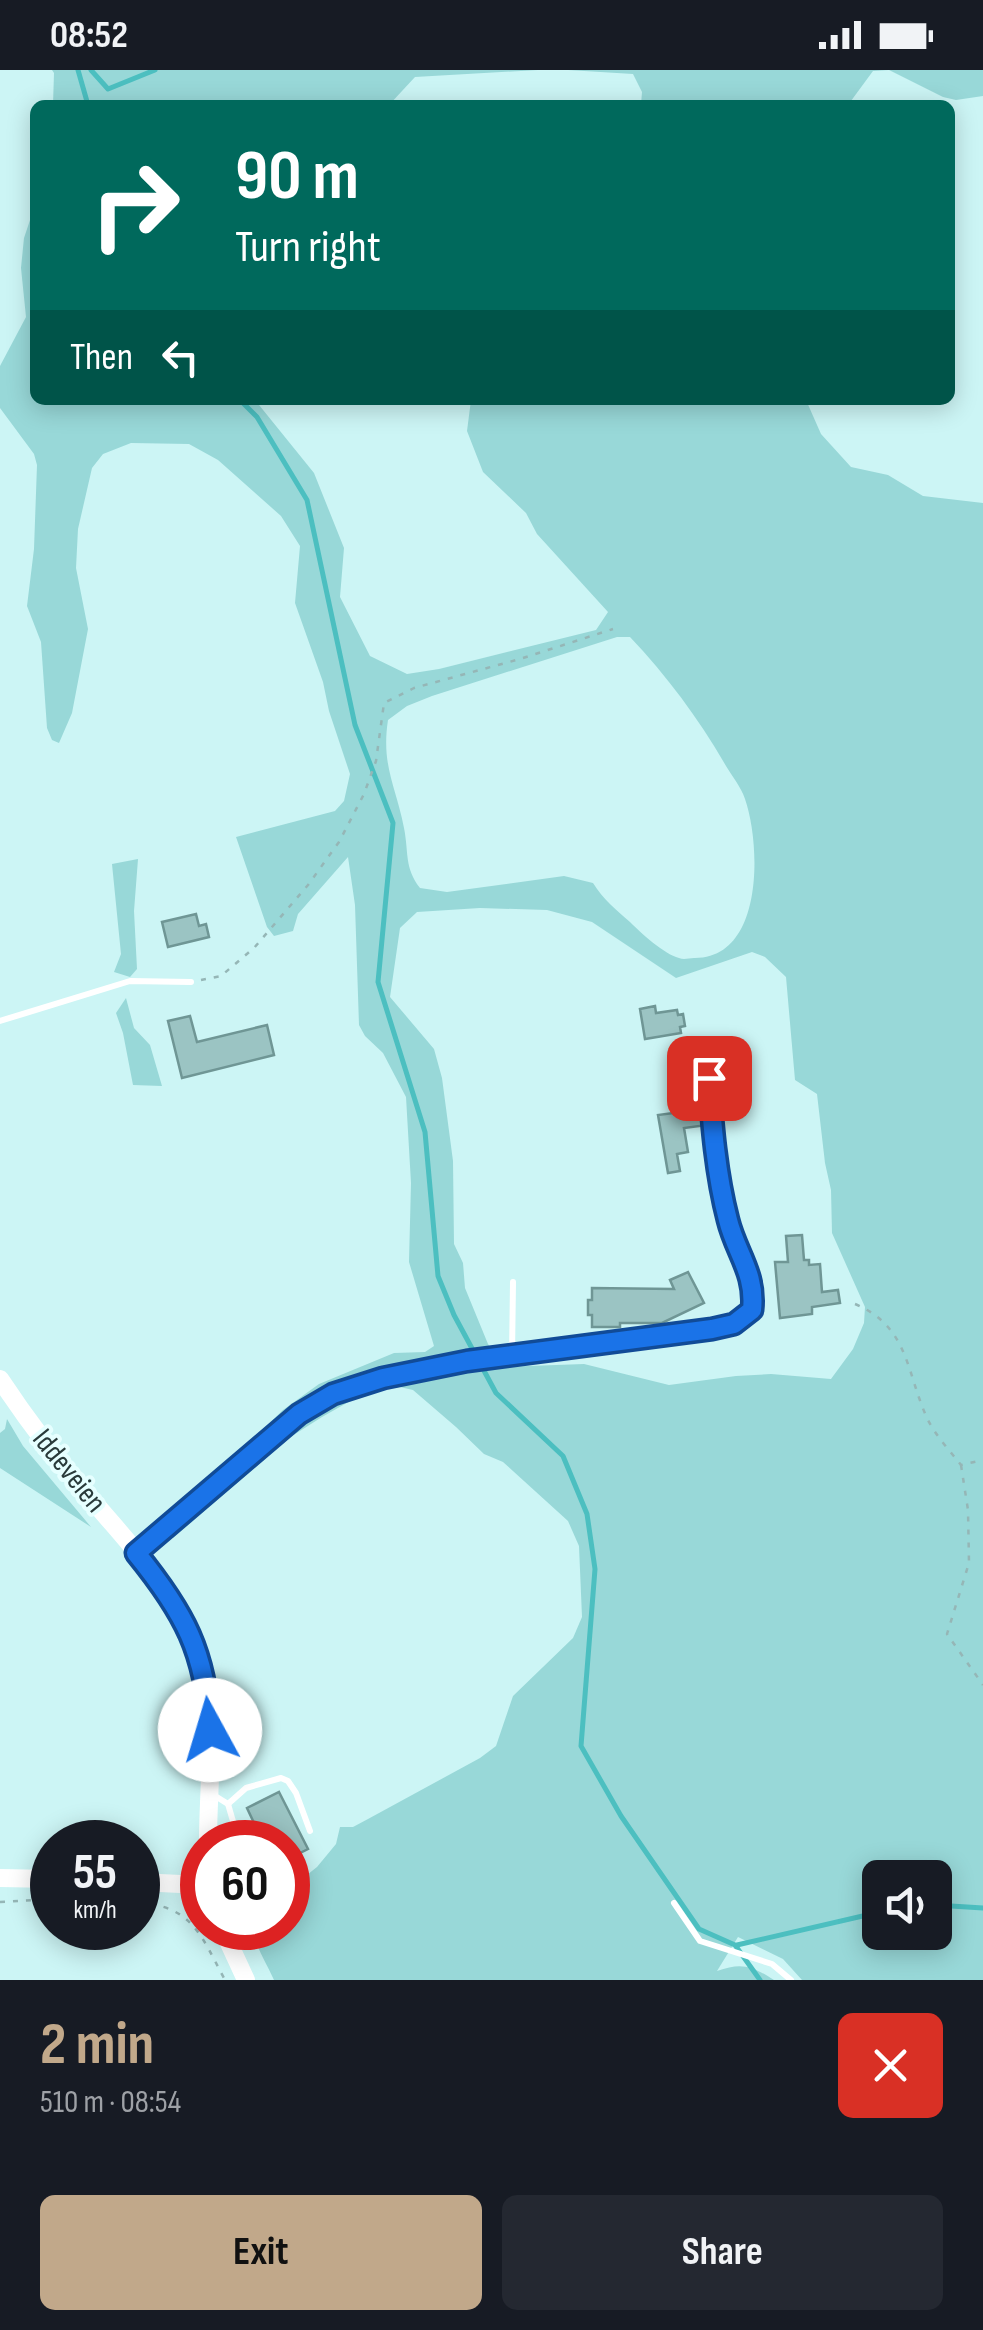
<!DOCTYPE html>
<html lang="en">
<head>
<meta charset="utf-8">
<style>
	:root { --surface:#171b24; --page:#242831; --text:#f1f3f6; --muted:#9ea1a6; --accent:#c1a88a }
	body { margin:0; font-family:"Sofia Sans Condensed",sans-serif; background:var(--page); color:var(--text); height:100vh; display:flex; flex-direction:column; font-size:38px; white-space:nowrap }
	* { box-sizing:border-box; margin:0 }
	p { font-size:32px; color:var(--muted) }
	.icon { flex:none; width:55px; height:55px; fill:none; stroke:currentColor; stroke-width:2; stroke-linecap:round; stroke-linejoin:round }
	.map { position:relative; height:1910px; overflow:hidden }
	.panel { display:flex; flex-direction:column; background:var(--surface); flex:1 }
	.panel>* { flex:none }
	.banner { position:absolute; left:30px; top:30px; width:925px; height:305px; border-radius:15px; box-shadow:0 5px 25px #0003; background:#00695c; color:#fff; overflow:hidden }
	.tools { position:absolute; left:862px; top:1790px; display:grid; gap:20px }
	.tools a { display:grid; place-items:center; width:90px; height:90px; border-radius:15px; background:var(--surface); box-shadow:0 5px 25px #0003; font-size:50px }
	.speed { position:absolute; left:30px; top:1750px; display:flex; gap:20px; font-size:50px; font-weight:700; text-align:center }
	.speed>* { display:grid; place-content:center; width:130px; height:130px; border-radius:50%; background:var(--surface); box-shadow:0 5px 25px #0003; line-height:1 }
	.speed small { font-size:25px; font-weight:400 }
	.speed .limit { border:15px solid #d22; background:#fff; color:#111 }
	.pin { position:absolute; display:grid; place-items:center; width:85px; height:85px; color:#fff; margin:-42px; border-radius:20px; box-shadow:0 5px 15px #0006 }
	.me { position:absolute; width:110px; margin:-55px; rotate:354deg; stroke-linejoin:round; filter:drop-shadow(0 0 8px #0008) }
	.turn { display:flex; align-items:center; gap:35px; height:210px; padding:0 40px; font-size:45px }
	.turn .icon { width:130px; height:130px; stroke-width:2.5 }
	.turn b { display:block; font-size:70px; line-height:85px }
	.then { display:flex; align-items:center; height:95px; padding:0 40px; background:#0003; gap:20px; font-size:38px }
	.round { display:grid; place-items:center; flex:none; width:105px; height:105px; border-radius:15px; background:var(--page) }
	.overview { display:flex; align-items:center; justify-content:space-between; height:170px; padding:0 40px }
	h1 { font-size:60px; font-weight:700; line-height:75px; color:var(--accent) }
	.action { display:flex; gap:20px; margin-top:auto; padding:20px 40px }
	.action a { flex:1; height:115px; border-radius:15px; background:var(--accent); color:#111; font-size:40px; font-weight:700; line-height:115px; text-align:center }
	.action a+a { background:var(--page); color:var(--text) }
	.status { display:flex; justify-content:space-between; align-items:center; height:70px; padding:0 50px; background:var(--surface); direction:ltr }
	.status svg { height:28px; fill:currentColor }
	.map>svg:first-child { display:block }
</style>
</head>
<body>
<div class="status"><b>08:52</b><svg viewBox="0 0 49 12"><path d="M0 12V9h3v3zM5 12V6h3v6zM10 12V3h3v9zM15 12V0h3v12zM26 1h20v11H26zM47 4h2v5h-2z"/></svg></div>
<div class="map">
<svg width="983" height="1910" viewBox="0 0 983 1910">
	<rect width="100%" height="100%" fill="#ccf5f5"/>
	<g fill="#98d8d8" fill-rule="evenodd">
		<polygon points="52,0 538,0 415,7 389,35 53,35 54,3"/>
		<polygon points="568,0 983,0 983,26 956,30 943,27 889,0 873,1 848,35 641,35 642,22 633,4"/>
		<path d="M 35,135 L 35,330 L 255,330 L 314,403 L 344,478 L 340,527 L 370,586 L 407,604 L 439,599 L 596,560 L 608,542 L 537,464 L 526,443 L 483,402 L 467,361 L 471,330 L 806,330 L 821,364 L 851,397 L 888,405 L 923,426 L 983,433 L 983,1910 L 802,1910 L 783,1889 L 738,1867 L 717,1901 C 742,1892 752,1896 774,1910 L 274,1910 C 267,1894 255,1875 252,1859 L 288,1858 L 288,1820 L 317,1797 L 336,1774 L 340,1757 L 353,1757 L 368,1749 L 480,1688 L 496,1676 L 513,1626 L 573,1568 L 582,1547 L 579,1476 L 568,1451 L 503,1392 L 484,1384 L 456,1357 L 413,1320 L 400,1317 L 384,1319 L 352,1330 L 322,1347 L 292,1366 L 173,1468 L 156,1455 L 221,1400 L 283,1340 L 319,1314 L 394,1283 L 425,1282 L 434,1276 L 409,1192 L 411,1113 L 406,1027 L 383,983 L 365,966 L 359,955 L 355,835 L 348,787 L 298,844 L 293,861 L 274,866 L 267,857 L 236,767 L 335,741 L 344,731 L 350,704 L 329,641 L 323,612 L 295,533 L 300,476 L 281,446 L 218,390 L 189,374 L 131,373 L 103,384 L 92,398 L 78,459 L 76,498 L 88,559 L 72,643 L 59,673 L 52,670 L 47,658 L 41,572 L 27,536 L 34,479 L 37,395 L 34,384 L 0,338 L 0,296 L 26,247 L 21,198 L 24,168 ZM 617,567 L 630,567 C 667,606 699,649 726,696 C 732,706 741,717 745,729 C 761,775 764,889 694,888 C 689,888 684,890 679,888 C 664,884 641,863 630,852 C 616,840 603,829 593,813 L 564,806 L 447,822 L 420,818 C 404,797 409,783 404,758 C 396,716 381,696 388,650 L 407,636 L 432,626 ZM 480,838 L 547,840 L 592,852 L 676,908 L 752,882 L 765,887 L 786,907 L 795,1010 L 817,1024 L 825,1093 L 831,1120 L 832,1163 L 865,1237 L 864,1253 L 853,1279 L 831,1309 L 771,1304 L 736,1306 L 669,1315 L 584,1294 L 503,1297 L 488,1274 L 465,1218 L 463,1193 L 454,1174 L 453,1091 L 442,1008 L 434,979 L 390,927 L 400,858 L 417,842 ZM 880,1808 L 935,1808 L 935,1862 L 880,1862 Z"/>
		<polygon points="138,789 134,841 137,899 130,907 114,902 121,884 112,794"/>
		<polygon points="126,928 134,958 150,975 162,1016 133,1015 123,963 116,943"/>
		<polygon points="7,1349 23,1376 91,1457 0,1398 0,1363 5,1359"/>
	</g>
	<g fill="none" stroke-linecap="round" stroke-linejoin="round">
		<g stroke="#4cbfc0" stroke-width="5">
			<polyline points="78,0 88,35"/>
			<polyline points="91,0 108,19 155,0"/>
			<polyline points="240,330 257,347 307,430 355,655 393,753 378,912 425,1062 438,1206 454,1245 496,1323 563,1386 587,1444 595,1499 581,1676 621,1746 699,1859 735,1875 760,1910"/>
			<polyline points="935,1835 983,1838"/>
			<polyline points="737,1875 880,1842"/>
		</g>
	</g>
	<g fill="#9bc4c3" stroke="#6f9695" stroke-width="2.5">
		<polygon points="196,844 199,856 206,854 209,867 168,877 162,852"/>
		<polygon points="655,936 656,943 677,940 678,945 683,944 685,956 680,957 681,963 645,969 640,939"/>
		<polygon points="190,946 197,972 267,955 274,985 182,1008 168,951"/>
		<polygon points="704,1039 707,1055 684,1058 688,1082 677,1084 680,1101 668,1103 658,1045"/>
		<polygon points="802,1165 804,1190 809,1190 809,1195 820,1194 822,1222 838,1220 840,1233 812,1237 812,1244 780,1248 775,1192 788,1192 786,1166"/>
		<polygon points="688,1202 704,1233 662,1253 620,1253 620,1257 592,1257 592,1245 588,1245 588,1230 592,1230 592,1218 674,1219 670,1210"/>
		<polygon points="279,1722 308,1779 288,1789 288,1772 263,1772 247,1738"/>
	</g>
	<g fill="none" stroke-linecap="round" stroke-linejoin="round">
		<g stroke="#95b6b6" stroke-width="2.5" stroke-dasharray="5 8" stroke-linecap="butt">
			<polyline points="201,910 221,906 254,878 308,815 339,772 364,724 376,691 384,633 414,618 520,589 613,559"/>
			<path d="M 855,1234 C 910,1257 906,1304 928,1350 C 936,1366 950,1381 961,1395 L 983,1390"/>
			<polyline points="961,1395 968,1440 969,1493 947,1564 983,1615"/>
			<polyline points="0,1832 52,1829"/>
			<path d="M 138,1832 C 194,1837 201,1866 225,1910"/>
		</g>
		<g stroke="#fff" stroke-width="6">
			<polyline points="0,951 130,911 191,912"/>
			<path d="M 513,1212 L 512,1285 L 712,1259 C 726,1256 747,1254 752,1239 C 762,1212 738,1181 730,1156 C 723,1136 722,1115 719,1094 C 715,1065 711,1037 709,1008 L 734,1006"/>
			<polyline points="212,1724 228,1734 239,1772"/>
			<polyline points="228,1734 246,1718 281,1708 288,1711 296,1723 310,1761"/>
			<polyline points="674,1833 700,1871 772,1894 791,1910"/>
		</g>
		<path stroke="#fff" stroke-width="11" d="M 136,1483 C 171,1453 206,1423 241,1393 C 269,1368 298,1340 333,1324 C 386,1300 455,1292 512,1285"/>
		<g stroke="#fff" stroke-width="18">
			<path d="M 0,1309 C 27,1350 56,1388 88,1425 C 131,1477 185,1529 202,1596 C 217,1653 208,1715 208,1772"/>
			<polyline points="0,1808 52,1809"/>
			<polyline points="138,1812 202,1815"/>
			<polyline points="222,1858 246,1910"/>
		</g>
	</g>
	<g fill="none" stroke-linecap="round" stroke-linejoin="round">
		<g stroke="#114b97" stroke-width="25">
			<path id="route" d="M 210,1660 C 206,1582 184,1542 136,1483 L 299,1344 L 333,1324 L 383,1308 L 467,1291 L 712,1259 L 734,1254 L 752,1240 C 756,1203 736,1183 728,1150 C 716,1104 712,1054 709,1008"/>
		</g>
		<use href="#route" stroke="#1a73e8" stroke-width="18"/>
	</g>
	<g text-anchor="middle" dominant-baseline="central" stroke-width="8" stroke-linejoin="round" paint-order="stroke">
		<g font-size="30" fill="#293a3a" stroke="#e6ffff">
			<text transform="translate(69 1401) rotate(51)">Iddeveien</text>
		</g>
	</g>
</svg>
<div class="tools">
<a><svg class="icon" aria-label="sound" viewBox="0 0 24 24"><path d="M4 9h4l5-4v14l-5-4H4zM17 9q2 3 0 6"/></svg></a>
</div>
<div class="speed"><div>55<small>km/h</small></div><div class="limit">60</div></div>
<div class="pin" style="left:709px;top:1008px;background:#d93025"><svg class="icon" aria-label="arrive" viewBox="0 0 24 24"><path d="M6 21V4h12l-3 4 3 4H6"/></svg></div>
<svg class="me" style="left:210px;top:1660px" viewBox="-20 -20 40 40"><circle r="19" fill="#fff"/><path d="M0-13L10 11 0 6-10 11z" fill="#1a73e8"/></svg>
<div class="banner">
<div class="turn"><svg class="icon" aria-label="right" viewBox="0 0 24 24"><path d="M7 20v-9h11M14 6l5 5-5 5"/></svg><div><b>90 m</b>Turn right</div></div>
<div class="then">Then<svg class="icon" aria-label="left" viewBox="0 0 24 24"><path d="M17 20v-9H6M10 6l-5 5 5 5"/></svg></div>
</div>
</div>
<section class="panel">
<div class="overview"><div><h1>2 min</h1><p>510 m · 08:54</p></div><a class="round" style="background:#d93025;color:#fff"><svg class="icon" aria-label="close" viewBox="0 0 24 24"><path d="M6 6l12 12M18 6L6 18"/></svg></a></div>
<div class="action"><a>Exit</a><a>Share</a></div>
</section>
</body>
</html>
